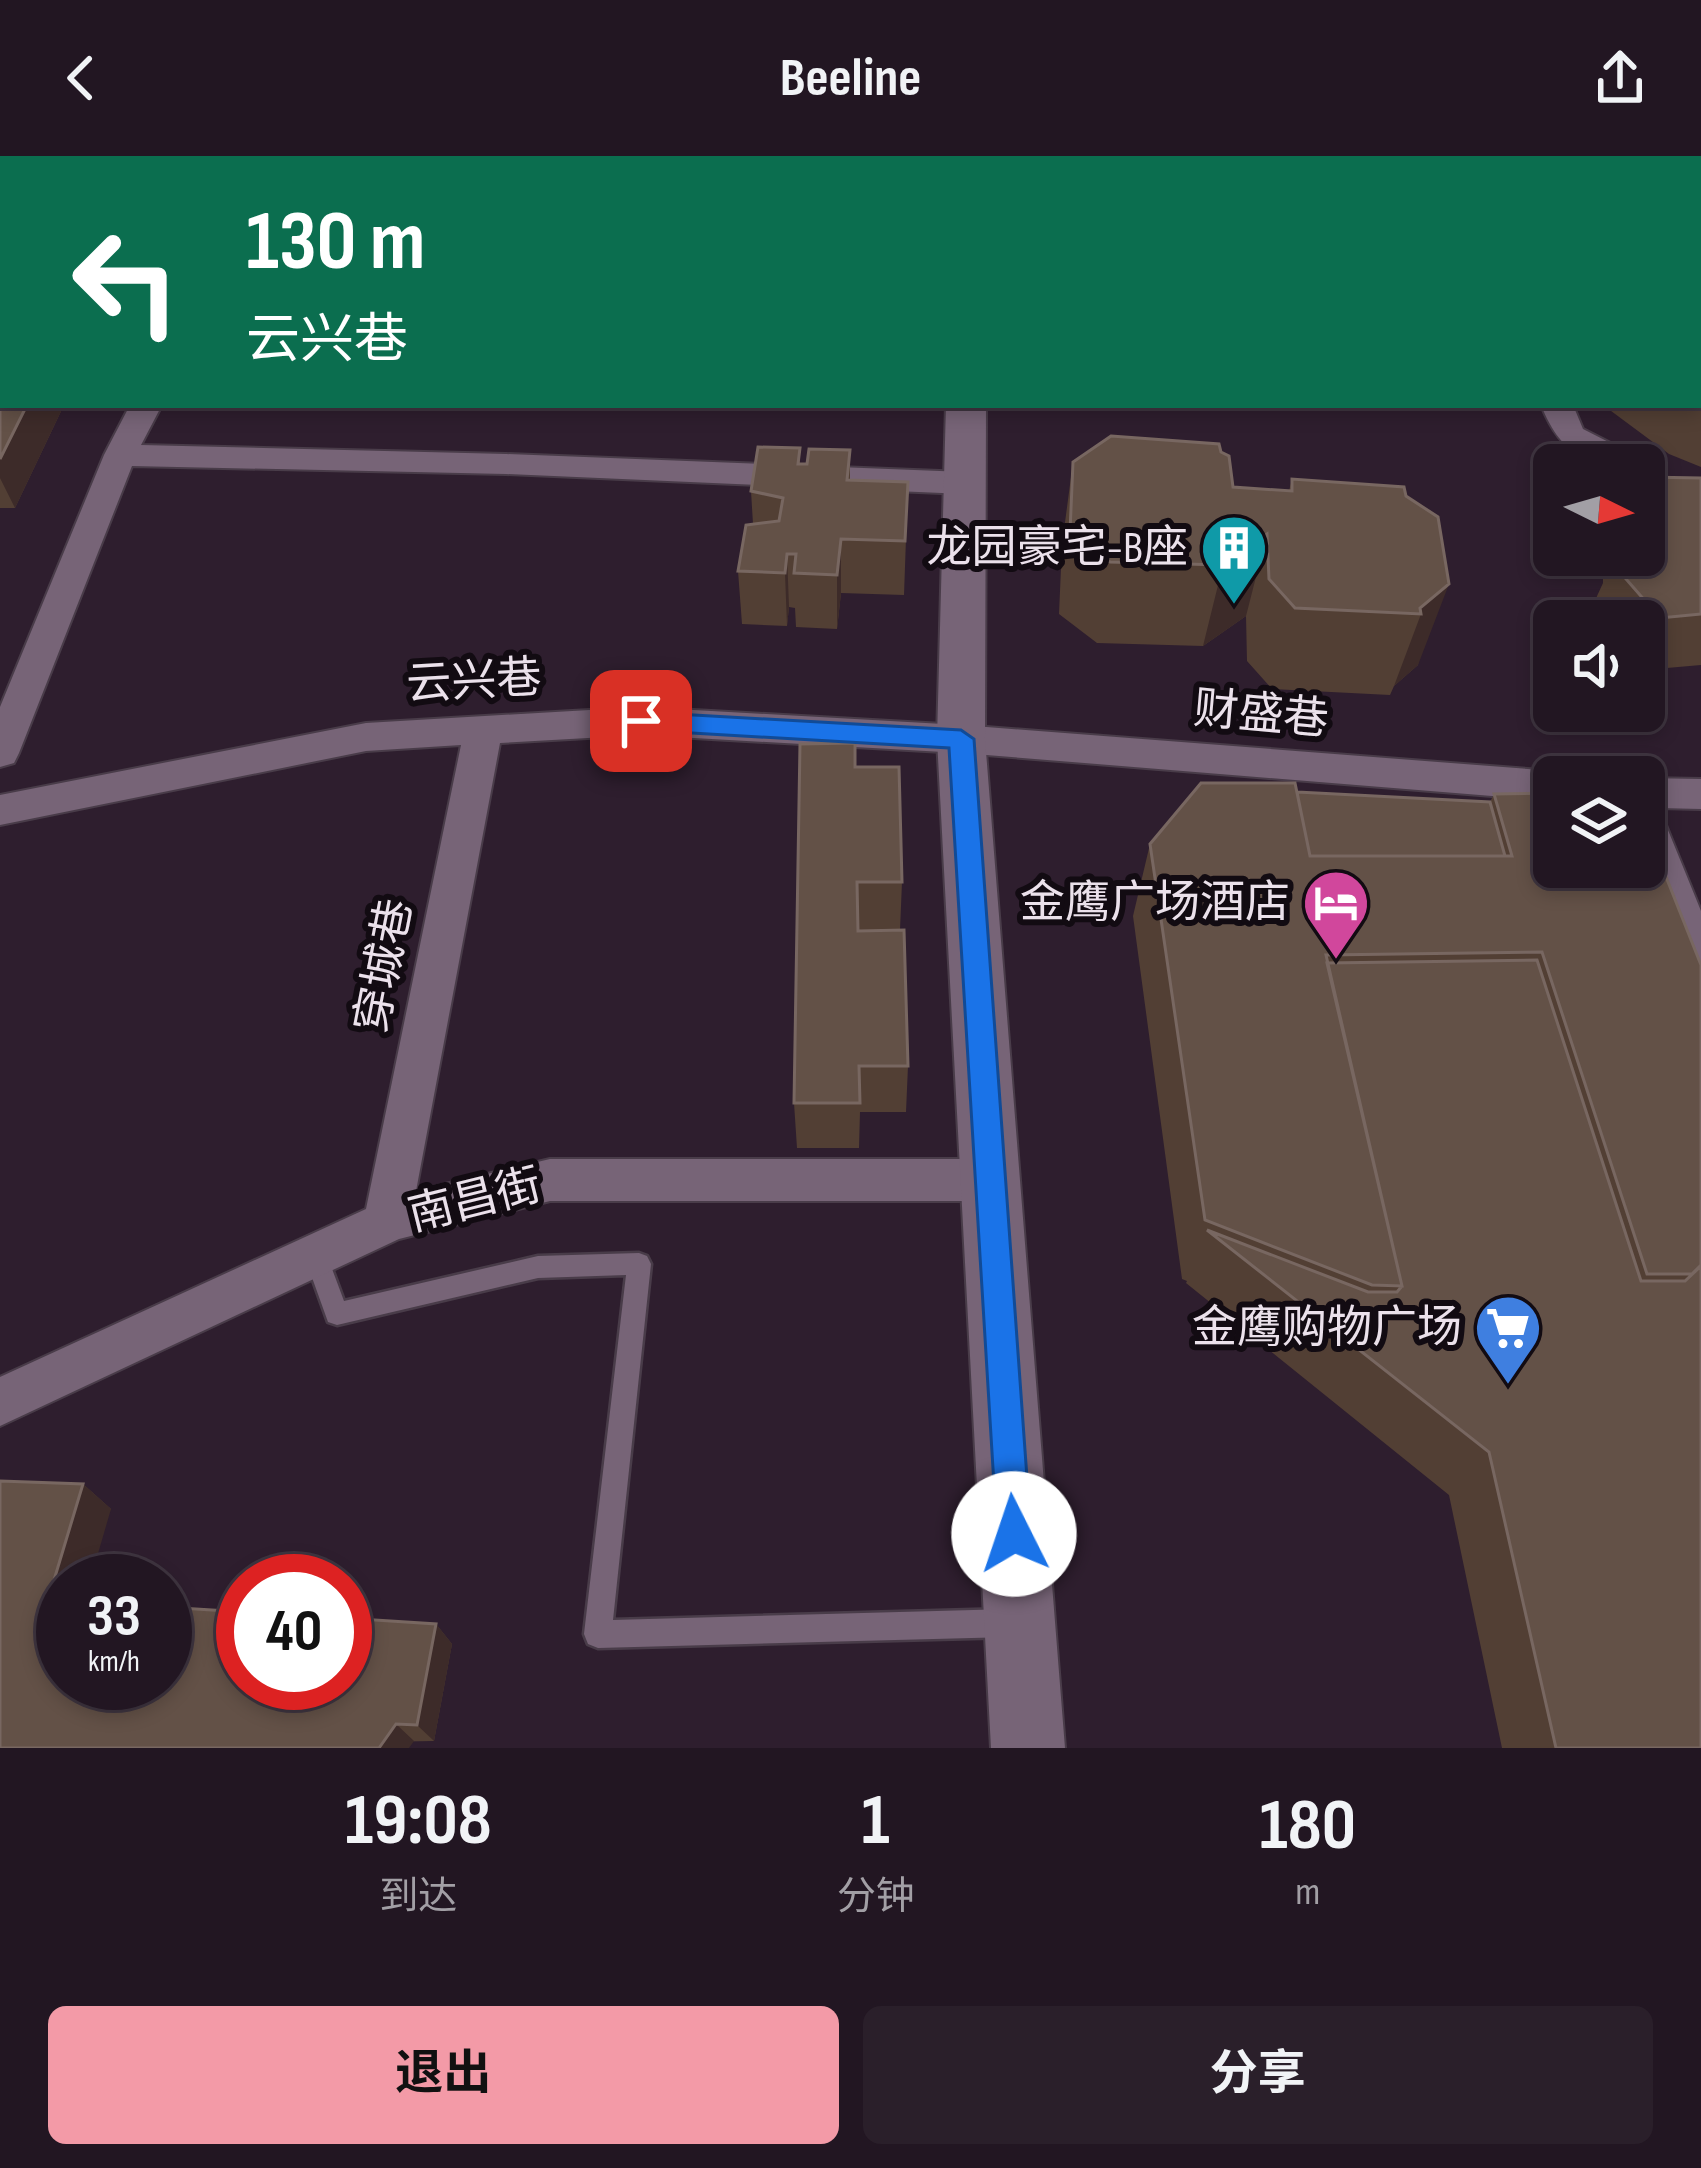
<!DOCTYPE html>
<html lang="zh">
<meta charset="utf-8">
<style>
body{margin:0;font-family:"Sofia Sans Condensed","Noto Sans SC",sans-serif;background:#2a1f2a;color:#f1f3f6;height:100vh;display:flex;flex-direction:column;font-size:45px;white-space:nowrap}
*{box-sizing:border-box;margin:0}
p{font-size:39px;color:#a29fa5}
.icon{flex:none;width:66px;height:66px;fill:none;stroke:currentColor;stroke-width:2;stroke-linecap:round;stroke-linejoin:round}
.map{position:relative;height:1592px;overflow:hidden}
.side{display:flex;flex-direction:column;background:#221622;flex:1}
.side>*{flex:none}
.top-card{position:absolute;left:0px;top:0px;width:1701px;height:252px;box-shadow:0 6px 18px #0003,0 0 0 3px #3f3540;background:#0b6e4f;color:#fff;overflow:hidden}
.needle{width:78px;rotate:95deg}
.buttons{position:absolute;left:1533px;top:288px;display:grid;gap:24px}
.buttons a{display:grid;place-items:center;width:132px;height:132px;border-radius:18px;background:#221622;box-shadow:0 6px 18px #0003,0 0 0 3px #3f3540;font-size:60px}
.speed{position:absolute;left:36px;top:1398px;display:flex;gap:24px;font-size:60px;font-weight:700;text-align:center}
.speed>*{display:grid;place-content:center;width:156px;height:156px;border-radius:50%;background:#221622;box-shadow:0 6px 18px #0003,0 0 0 3px #3f3540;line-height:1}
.speed small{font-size:30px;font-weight:400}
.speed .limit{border:18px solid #d22;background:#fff;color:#111}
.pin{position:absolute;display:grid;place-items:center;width:102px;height:102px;color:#fff;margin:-51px;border-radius:24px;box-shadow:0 6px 18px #0006}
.me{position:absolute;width:132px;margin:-66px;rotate:356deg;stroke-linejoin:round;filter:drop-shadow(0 0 9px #0008)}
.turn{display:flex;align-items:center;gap:42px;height:252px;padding:0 48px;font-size:54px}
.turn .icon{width:156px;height:156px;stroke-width:2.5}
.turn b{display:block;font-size:84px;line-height:102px}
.eta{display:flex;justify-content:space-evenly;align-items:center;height:204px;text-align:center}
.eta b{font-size:72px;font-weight:700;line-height:84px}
.button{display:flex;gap:24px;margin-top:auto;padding:24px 48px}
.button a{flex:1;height:138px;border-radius:18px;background:#f39aa7;color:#111;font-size:48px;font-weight:700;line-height:138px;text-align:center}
.button a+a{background:#2a1f2a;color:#f1f3f6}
header{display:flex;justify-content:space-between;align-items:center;height:156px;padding:0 48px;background:#221622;font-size:54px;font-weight:700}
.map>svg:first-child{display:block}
</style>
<header><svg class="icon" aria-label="back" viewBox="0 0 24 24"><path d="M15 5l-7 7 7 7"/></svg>Beeline<svg class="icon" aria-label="share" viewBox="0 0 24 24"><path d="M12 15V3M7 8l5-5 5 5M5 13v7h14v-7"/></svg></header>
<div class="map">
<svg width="1701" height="1592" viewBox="0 0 1701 1592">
<rect width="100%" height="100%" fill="#2e1e2e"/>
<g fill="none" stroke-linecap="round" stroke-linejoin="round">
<!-- service casing -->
<g stroke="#493c49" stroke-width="5">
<path id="service" d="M 317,1091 L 325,1094 L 344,1145 L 538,1100 L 639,1097 L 647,1100 L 651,1108 L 613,1464 L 1010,1453 L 1020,1457 L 1024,1467 L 1020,1477 L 1010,1481 L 598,1492 L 588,1488 L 584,1478 L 626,1119 L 538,1122 L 337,1169 L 328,1166 L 305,1102 L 309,1094 Z"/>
</g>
<!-- minor casing -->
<g stroke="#493c49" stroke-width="4">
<path id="minor" d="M 261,0 L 289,0 L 260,3 Z
M 0,15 L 3,15 L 3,31 L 0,31 Z
M 130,249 L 162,249 L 141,289 L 506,298 L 965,316 L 977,319 L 982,327 L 977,335 L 965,338 L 506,318 L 132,310 L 19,597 L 14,607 L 0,611 L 0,551 L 104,299 Z
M 1541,249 L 1573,249 L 1583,273 L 1640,302 L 1644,309 C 1590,309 1563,304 1541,249 Z
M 641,551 L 961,569 L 1554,615 L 1568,621 L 1554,621 L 1554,645 L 961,597 L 641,579 L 500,587 L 416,1035 L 550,1003 L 991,1003 L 1007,1009 L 1014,1024 L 1007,1039 L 991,1045 L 550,1045 L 399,1083 L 0,1270 L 0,1221 L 366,1053 L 461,589 L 366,595 L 0,669 L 0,639 L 366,567 Z
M 1644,622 L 1701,623 L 1701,653 L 1659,652 L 1701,755 L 1701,826 L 1686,821 L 1680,809 L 1643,711 Z"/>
</g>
<!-- tertiary casing -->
<g stroke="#493c49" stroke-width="4">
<path id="tertiary" d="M 951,0 L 985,0 L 985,3 L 951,3 Z
M 946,249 L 986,249 L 985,583 L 1065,1592 L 991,1592 L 937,583 Z"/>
</g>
<!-- service -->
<use href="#service" fill="#776477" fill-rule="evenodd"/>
<!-- minor -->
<use href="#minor" fill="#776477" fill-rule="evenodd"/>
<!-- tertiary -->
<use href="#tertiary" fill="#776477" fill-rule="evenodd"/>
</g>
<!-- wall -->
<path fill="#523f34" d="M 1022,0 L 1241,0 L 1242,3 L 1022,3 Z
M 1701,21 L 1701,311 L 1669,298 L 1603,249 L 1698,249 L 1698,22 Z
M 3,44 L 3,134 L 0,134 L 0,45 Z
M 0,149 L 3,249 L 64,249 L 15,352 L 0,352 Z
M 800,292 L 800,308 L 807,308 L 850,294 L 850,324 L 908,326 L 904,439 L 841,437 L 837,473 L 796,471 L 795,452 L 789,451 L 787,470 L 742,468 L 738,415 L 753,368 L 751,335 Z
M 1221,296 L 1233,331 L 1289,335 L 1292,323 L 1406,340 L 1438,361 L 1418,509 L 1394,530 L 1390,539 L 1272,533 L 1247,505 L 1246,460 L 1203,490 L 1097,487 L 1059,458 L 1062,389 L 1073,306 Z
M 1701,322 L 1701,509 L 1644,514 L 1644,465 L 1589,465 L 1587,462 L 1603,427 L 1603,399 L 1644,399 Z
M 855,611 L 902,726 L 900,774 L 908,910 L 906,956 L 860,956 L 859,992 L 797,992 L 794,947 Z
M 1297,636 L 1490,646 L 1494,638 L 1701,809 L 1701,1592 L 1502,1592 L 1449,1339 L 1186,1127 L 1187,1125 L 1182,1123 L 1133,760 L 1150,688 Z
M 83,1328 L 111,1353 L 63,1425 L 63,1527 L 436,1468 L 452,1488 L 434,1585 L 0,1592 Z"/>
<!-- shaded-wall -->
<path fill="#3d2b29" d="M 27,249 L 64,249 L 15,352 L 0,322 L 0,303 Z
M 1267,378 L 1246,460 L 1203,490 L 1223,409 Z
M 841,383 L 841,437 L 837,473 L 837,419 Z
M 787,398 L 789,451 L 787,470 L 785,417 Z
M 1449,428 L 1418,509 L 1394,530 L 1421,458 L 1420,452 Z
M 83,1328 L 111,1353 L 90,1425 L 63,1425 L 63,1454 L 48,1444 Z
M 436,1468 L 452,1488 L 434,1585 L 417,1569 Z
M 396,1568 L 414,1585 L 409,1592 L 379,1592 Z"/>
<!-- building -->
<path fill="#635147" stroke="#786761" stroke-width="3" d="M 1067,0 L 1129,0 L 1130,3 L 1071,2 Z
M 1129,0 L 1241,0 L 1242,3 L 1130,3 Z
M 1701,21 L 1701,211 L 1698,209 L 1698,22 Z
M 3,44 L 3,95 L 0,95 L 0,45 Z
M 3,144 L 3,249 L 27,249 L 0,303 L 0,149 Z
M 1111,280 L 1219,288 L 1221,296 L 1229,300 L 1233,331 L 1292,335 L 1292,323 L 1404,331 L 1406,340 L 1438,361 L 1449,428 L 1420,452 L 1421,458 L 1295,452 L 1269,423 L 1267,378 L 1223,409 L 1110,406 L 1070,376 L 1073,306 Z
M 758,291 L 800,292 L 798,308 L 807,308 L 809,293 L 850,294 L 847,324 L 908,326 L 905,385 L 841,383 L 837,419 L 794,417 L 796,398 L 787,398 L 785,417 L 738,415 L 746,369 L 779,365 L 783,342 L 751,335 Z
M 1644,321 L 1701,322 L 1701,458 L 1660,462 L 1613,408 L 1618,399 L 1644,399 Z
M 855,587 L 855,611 L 899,611 L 902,726 L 857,726 L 858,775 L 904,774 L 908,910 L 859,910 L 860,947 L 794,947 L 800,588 Z
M 1201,627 L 1295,627 L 1310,700 L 1512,700 L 1494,638 L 1554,637 L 1554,711 L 1644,711 L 1644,672 L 1647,673 L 1701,809 L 1701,1109 L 1692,1118 L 1647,1118 L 1542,796 L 1326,799 L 1402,1130 L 1372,1129 L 1205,1064 L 1150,688 Z
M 1297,636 L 1490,646 L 1505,700 L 1310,700 Z
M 1537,804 L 1641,1125 L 1685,1125 L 1701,1110 L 1701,1592 L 1556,1592 L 1489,1296 L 1207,1074 L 1368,1136 L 1397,1136 L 1402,1130 L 1327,807 Z
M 0,1325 L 83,1328 L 48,1444 L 63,1445 L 63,1527 L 165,1527 L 165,1451 L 243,1456 L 243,1527 L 345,1527 L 345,1462 L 436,1468 L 417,1569 L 396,1568 L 379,1592 L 0,1592 Z"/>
<!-- route -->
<path fill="#1a73e8" stroke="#114b97" stroke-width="3" d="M 641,556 L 961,574 L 974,583 L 1031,1378 L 1026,1390 L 1014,1395 L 1002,1390 L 997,1378 L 949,592 L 641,574 L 629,565 Z"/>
<!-- icons -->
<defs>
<g id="building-pin" transform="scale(3.45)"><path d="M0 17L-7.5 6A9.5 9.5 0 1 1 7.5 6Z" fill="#0f9aa8" stroke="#120b12"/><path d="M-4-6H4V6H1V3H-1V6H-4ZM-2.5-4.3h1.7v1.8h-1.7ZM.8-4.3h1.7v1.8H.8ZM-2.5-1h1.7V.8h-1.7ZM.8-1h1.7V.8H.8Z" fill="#fff"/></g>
<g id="hotel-pin" transform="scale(3.45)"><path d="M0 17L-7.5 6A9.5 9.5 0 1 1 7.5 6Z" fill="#d1479c" stroke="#120b12"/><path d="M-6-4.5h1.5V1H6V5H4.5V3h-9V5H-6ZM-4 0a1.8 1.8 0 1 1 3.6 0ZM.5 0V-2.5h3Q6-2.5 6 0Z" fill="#fff"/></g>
<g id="supermarket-pin" transform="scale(3.45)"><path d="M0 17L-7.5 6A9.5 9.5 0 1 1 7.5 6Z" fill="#3f7fe0" stroke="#120b12"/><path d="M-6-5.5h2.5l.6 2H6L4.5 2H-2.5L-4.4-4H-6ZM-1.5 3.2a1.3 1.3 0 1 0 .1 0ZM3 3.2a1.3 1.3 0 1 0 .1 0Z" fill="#fff"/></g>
</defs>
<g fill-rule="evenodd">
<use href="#building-pin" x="1234" y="392"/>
<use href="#hotel-pin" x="1336" y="747"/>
<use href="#supermarket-pin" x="1508" y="1172"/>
</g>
<g text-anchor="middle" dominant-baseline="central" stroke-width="12" stroke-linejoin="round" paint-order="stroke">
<!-- poi labels -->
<g font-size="45" fill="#ebe1eb" stroke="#120b12" text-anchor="end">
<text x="1188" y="392">龙园豪宅-B座</text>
<text x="1290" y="747">金鹰广场酒店</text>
<text x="1462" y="1172">金鹰购物广场</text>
</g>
<!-- street labels -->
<g font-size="45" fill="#ebe1eb" stroke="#120b12">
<text transform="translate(474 526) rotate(-3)">云兴巷</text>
<text transform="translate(1261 559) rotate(5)">财盛巷</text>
<text transform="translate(385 810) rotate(-79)">穿城巷</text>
<text transform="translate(475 1045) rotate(-14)">南昌街</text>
</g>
</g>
</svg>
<div class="buttons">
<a><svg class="needle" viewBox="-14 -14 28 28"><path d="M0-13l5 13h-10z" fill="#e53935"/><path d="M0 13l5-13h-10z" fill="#a29fa5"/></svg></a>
<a><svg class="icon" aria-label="sound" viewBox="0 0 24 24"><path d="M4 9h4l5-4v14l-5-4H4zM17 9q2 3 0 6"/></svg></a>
<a><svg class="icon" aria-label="layers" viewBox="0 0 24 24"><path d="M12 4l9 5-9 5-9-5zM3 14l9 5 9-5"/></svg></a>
</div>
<div class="speed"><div>33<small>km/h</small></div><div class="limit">40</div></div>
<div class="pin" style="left:641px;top:565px;background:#d93025"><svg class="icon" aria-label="arrive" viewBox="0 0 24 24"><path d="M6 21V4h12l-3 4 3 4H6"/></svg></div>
<svg class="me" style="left:1014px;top:1378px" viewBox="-20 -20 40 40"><circle r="19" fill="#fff"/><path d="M0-13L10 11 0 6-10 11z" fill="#1a73e8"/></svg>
<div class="top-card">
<div class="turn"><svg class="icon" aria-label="left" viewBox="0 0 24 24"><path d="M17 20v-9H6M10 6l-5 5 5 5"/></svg><div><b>130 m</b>云兴巷</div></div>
</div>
</div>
<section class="side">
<div class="eta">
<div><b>19:08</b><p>到达</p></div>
<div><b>1</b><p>分钟</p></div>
<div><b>180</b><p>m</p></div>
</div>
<div class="button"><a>退出</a><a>分享</a></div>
</section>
